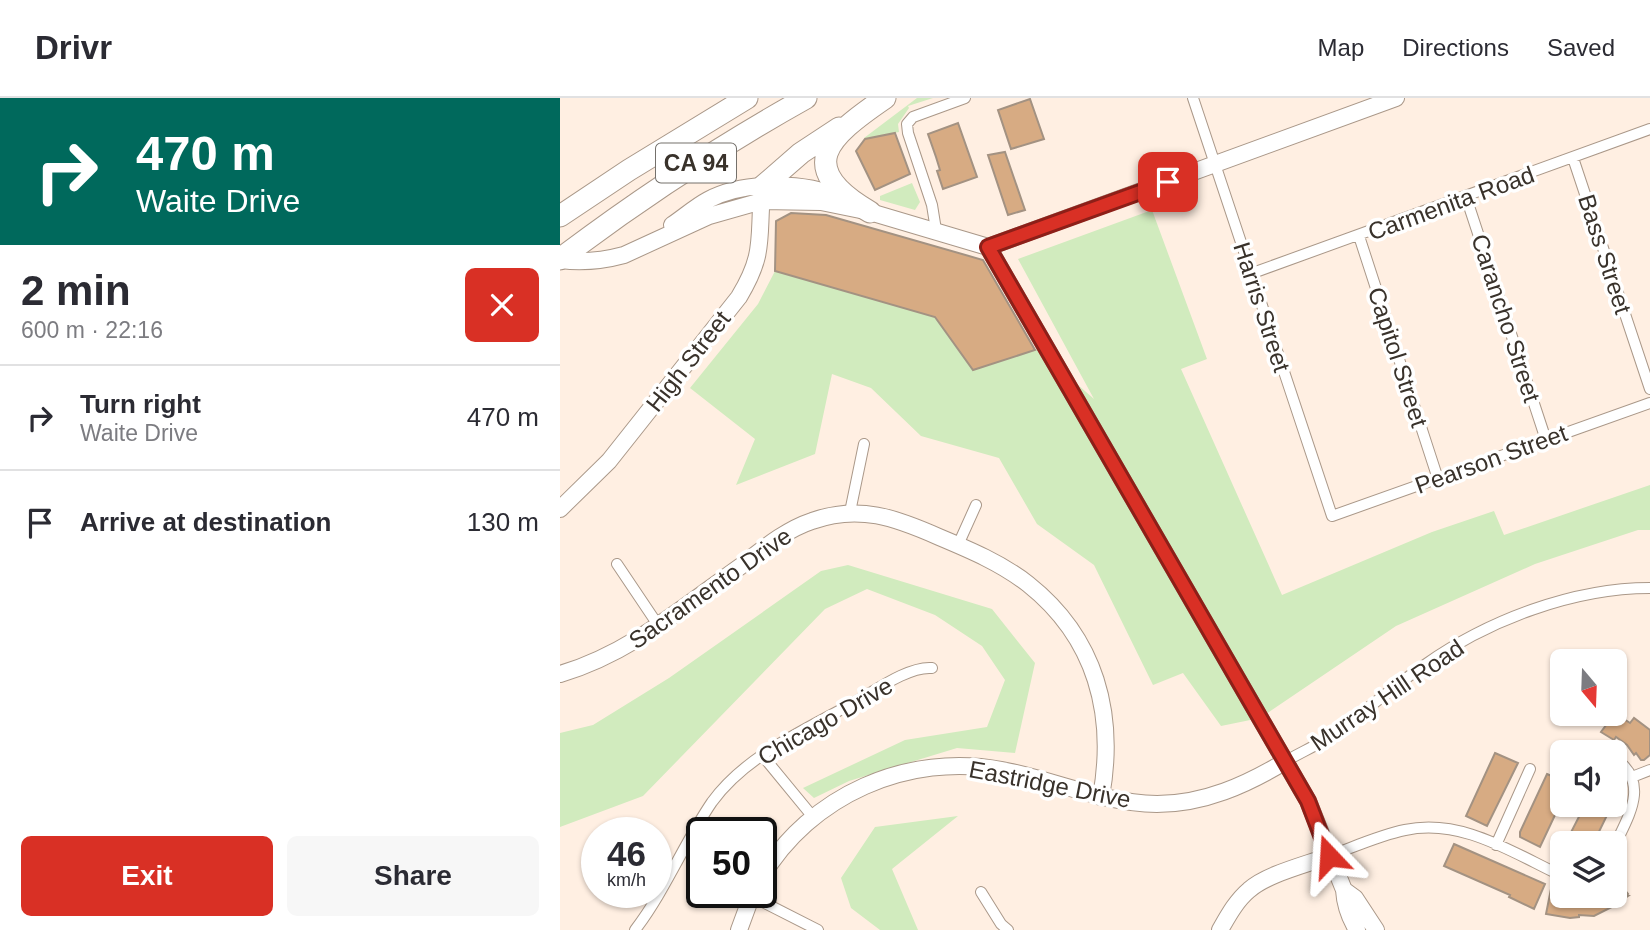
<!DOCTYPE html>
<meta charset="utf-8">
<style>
body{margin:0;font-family:Helvetica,sans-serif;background:#f7f7f7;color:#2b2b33;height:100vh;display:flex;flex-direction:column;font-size:26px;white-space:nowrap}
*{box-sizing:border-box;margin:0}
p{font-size:23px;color:#7c7c81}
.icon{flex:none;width:38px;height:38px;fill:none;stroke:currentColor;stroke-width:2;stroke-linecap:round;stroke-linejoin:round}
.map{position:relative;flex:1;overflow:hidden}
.drawer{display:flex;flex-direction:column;background:#fff;width:560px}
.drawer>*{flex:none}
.guide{background:#00695c;color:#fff;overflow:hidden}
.needle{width:46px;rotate:161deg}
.controls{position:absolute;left:990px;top:551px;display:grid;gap:14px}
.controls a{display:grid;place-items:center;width:77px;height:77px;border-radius:10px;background:#fff;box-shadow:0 2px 5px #0004;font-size:35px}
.speed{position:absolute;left:21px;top:719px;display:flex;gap:14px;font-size:35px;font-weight:700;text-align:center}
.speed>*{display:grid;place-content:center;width:91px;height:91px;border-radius:50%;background:#fff;box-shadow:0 2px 5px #0004;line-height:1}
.speed small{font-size:18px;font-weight:400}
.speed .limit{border:4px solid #111;border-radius:10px;background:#fff;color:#111}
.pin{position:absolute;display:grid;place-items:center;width:60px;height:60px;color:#fff;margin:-30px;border-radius:14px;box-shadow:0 4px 10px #0006}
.me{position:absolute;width:77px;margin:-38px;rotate:340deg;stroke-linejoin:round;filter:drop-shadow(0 0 5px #0008)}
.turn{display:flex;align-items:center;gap:24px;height:147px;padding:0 21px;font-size:32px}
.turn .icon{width:91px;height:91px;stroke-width:2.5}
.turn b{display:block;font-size:49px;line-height:60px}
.round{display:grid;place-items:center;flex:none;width:74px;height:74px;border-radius:10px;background:#f7f7f7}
.head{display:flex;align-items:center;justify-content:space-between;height:119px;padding:0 21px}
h1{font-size:42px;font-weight:600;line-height:52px}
.cta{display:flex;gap:14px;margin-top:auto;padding:14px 21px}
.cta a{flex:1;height:80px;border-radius:10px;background:#d93025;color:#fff;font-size:28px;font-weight:600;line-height:80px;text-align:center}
.cta a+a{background:#f7f7f7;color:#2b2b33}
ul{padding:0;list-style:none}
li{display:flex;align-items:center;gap:21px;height:105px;padding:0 21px;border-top:2px solid #e1e1e2}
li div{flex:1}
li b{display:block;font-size:26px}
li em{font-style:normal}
header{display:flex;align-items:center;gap:42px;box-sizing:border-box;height:98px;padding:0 35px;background:#fff;border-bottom:2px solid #e1e1e2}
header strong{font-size:33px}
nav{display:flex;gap:38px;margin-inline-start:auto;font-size:24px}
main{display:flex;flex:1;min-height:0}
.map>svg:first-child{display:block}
</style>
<header>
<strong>Drivr</strong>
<nav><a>Map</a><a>Directions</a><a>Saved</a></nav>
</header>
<main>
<section class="drawer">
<div class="guide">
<div class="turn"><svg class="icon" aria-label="right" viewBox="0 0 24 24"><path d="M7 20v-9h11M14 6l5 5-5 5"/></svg><div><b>470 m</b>Waite Drive</div></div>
</div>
<div class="head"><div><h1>2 min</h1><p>600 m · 22:16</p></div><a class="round" style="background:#d93025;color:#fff"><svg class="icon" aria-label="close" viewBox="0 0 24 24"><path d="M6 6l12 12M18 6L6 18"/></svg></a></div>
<ul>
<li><svg class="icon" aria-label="right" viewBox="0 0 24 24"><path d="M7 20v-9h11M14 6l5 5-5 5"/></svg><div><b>Turn right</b><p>Waite Drive</p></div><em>470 m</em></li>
<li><svg class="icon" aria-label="arrive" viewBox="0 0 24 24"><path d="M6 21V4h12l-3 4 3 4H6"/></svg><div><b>Arrive at destination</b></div><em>130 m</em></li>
</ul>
<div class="cta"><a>Exit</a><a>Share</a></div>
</section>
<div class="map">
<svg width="1090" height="832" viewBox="0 0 1090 832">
<rect width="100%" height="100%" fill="#ffefe2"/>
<!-- green -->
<path fill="#d1ebbe" d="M 357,0 L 373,0 L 348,8 L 349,10 L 338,26 L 339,34 L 307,41 L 304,40 Z
M 352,85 L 360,104 L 355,112 L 320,102 L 320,98 Z
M 592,112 L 647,261 L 621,271 L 722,497 L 872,434 L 934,413 L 944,437 L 1090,387 L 1090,432 L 1078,432 L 975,466 L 836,528 L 700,620 L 661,628 L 623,575 L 593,587 L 534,467 L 477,426 L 439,360 L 361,338 L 311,290 L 272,276 L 255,356 L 176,387 L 195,341 L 130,290 L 198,206 L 215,173 L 375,219 L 413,272 L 477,251 L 534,301 L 458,161 Z
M 288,467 L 432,511 L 475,565 L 455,655 L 397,650 L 289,683 L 254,700 L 243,690 L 345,642 L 427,629 L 445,582 L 422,548 L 375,517 L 307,491 L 265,511 L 83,698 L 0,729 L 0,635 L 33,627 L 109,580 L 261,473 Z
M 398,718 L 332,771 L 358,832 L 320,832 L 291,810 L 281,780 L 315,729 Z"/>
<!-- building -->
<path fill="#d7ab83" stroke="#a39282" stroke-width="2" d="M 470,1 L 484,41 L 451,51 L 438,12 Z
M 398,25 L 417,79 L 383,91 L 377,73 L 380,72 L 376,59 L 368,36 Z
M 335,35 L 350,76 L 315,92 L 296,53 L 305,41 Z
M 445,54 L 465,112 L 448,117 L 428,57 Z
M 231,115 L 266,117 L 423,162 L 475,252 L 413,272 L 375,219 L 215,173 L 216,123 Z
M 1055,615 L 1070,625 L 1074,620 L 1090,632 L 1090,657 L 1084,662 L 1081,662 L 1076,655 L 1074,657 L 1067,647 L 1056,639 L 1054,642 L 1041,634 Z
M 935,655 L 958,665 L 927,728 L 906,718 Z
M 987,676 L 1003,683 L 1003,700 L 980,749 L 960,739 L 960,734 Z
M 1025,707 L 1052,707 L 1033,746 L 1005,746 Z
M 894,746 L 985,786 L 974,811 L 949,799 L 950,797 L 884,768 Z
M 1055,780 L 1068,796 L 1066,798 L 1068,798 L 1054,808 L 1034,818 L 1019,817 L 1019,819 L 1010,820 L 986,816 L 991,791 L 1003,794 L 1003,798 L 1055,798 Z"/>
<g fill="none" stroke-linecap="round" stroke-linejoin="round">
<!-- street casing -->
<g stroke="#aa9889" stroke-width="12">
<path id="street" d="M 633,0 L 772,418 L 1090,305
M 1013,60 L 1090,291
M 906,99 L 986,342
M 376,132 L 372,107 L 348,35 L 347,26 L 353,19 L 405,0
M 799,138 L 878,381
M 690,176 L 1090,31
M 290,414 L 304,346
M 398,447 L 416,407
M 57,466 L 98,527
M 1037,648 L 1046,654
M 202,657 L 253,719
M 1055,660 C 1090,685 1069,717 1055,747
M 726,663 C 738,656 751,650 763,643 C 799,619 831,590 866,566 C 929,522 1013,490 1090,490
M 1072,679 L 1090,672
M 936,747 L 970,671
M 769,758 C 794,749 820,737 845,732 C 900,720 950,753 998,776 L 1003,776
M 421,794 L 441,826 L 448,832
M 191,798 L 258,832
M 75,832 C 105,793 124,745 152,704 C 186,657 247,631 295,604 C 316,592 349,568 372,570"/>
</g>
<!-- secondary casing -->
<g stroke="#aa9889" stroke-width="18">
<path id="secondary" d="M 112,127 C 124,119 135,109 148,102 C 184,83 245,83 281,100
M 428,149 L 748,703 L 784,792 C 785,808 789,819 797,832
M 0,162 C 23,165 42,163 64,157 L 149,118 L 202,103 L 261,104 L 310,114 L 428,149 L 836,0
M 0,411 L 49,363 L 179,199 C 205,156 198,142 202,95
M 0,576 C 69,556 123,509 181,468 C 203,451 225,432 252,423 C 299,406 336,420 379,439 C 410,452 441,465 468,486 C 536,540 556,616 541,699
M 201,780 C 250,697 348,654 442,672 C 494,682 542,705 597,706 C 644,706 686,687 726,663
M 784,792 L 795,800 L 816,832
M 179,832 L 193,794
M 660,832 C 668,818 676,803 689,792 C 707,776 745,767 769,758"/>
</g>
<!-- highway casing -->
<g stroke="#aa9889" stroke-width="23">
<path id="highway" d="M 203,88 L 241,55 L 279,30
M 310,114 C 233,69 268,39 325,0
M 0,118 L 69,72 L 187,0
M 0,161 C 79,101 160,48 246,0"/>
</g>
<!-- street -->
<use href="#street" stroke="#fff" stroke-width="10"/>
<!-- secondary -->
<use href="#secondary" stroke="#fff" stroke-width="16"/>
<!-- highway -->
<use href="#highway" stroke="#fff" stroke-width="21"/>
</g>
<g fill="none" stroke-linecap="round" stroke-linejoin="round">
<!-- route casing -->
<g stroke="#8d1f18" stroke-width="18">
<path id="route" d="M 608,84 L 428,149 L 748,703 L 769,758"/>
</g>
<!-- route -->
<use href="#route" stroke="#d93025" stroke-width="12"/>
</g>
<g text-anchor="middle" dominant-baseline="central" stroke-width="7" stroke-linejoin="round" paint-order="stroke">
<!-- shield labels -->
<rect fill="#fff" stroke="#74706b" stroke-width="2" x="96" y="45.5" width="80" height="39" rx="5"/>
<g font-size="23" font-weight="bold" fill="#39322b">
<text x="136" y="65">CA 94</text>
</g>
<!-- street labels -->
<g font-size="24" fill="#39322b" stroke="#fff">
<text transform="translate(891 105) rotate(-20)">Carmenita Road</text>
<text transform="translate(1045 156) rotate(72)">Bass Street</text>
<text transform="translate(702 209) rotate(72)">Harris Street</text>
<text transform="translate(946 220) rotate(72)">Carancho Street</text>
<text transform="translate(838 259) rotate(72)">Capitol Street</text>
<text transform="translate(128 263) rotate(-52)">High Street</text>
<text transform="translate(931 361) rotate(-20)">Pearson Street</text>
<text transform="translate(150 490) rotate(-35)">Sacramento Drive</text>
<text transform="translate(827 597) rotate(-34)">Murray Hill Road</text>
<text transform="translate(265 623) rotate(-30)">Chicago Drive</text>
<text transform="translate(490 686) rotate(11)">Eastridge Drive</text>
</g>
</g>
</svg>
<div class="controls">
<a><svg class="needle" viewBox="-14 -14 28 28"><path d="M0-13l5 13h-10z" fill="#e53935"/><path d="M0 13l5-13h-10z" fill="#7c7c81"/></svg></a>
<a><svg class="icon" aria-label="sound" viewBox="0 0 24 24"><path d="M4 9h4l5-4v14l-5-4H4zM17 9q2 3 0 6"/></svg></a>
<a><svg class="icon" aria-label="layers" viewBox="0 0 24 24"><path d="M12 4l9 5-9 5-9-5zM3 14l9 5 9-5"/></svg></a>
</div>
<div class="speed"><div>46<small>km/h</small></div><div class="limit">50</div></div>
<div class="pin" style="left:608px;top:84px;background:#d93025"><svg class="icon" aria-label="arrive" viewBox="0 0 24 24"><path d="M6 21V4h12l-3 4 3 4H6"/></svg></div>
<svg class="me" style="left:769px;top:758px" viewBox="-20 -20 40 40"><path d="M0-17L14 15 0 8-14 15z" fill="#d93025" stroke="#fff" stroke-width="4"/></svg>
</div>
</main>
